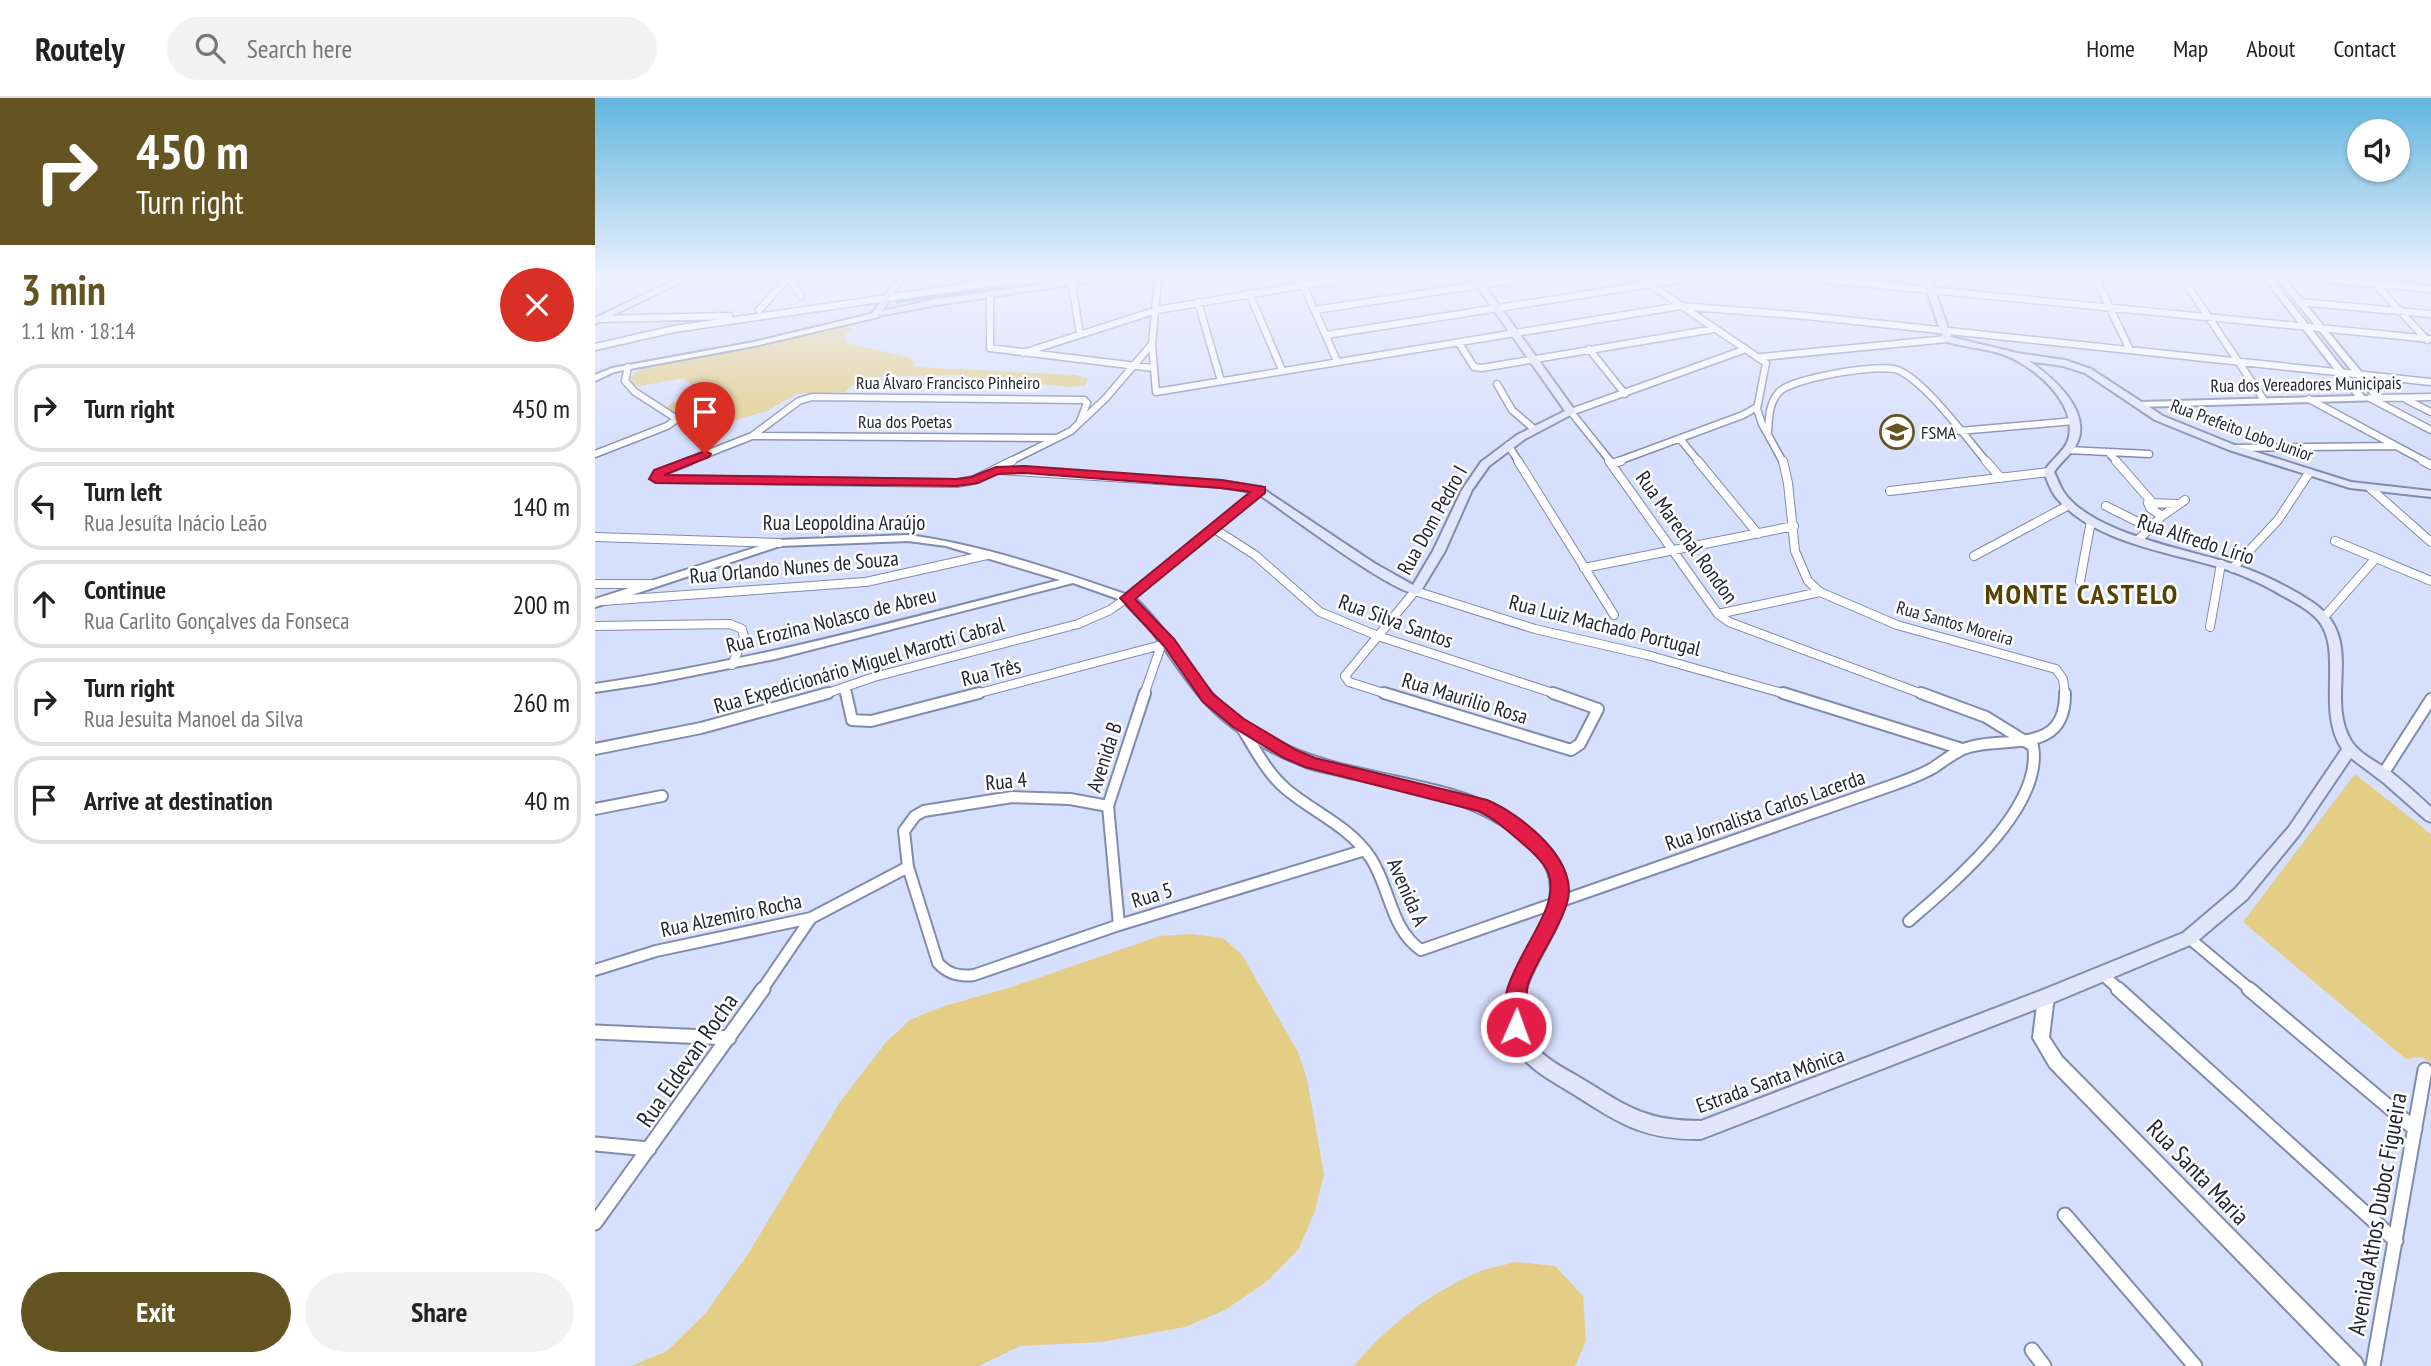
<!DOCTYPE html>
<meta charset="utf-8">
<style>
body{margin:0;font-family:"PT Sans Narrow",sans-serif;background:#f2f2f2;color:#222;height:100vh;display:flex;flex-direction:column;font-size:26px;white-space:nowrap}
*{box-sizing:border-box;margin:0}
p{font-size:23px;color:#767676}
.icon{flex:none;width:38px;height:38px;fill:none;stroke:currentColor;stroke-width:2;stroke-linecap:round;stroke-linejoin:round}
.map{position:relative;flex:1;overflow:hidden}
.drawer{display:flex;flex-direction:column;background:#fff;width:595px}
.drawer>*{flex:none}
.banner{background:#645421;color:#fff;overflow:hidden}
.fabs{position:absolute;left:1752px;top:21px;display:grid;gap:14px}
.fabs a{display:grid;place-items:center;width:63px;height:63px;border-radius:50%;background:#fff;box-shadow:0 2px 5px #0004;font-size:35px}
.pin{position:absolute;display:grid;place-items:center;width:60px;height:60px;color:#fff;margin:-72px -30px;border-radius:50% 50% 50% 0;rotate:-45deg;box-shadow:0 0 7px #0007}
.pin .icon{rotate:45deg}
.me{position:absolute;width:77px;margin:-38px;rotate:2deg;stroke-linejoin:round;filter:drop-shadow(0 0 5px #0008)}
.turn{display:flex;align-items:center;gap:24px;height:147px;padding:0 21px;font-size:32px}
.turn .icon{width:91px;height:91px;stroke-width:2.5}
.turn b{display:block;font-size:49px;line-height:60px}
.round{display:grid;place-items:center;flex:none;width:74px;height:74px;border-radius:37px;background:#f2f2f2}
.head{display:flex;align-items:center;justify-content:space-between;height:119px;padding:0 21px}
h1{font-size:42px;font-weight:700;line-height:52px;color:#645421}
.button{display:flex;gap:14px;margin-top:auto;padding:14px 21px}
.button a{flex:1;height:80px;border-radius:42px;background:#645421;color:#fff;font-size:28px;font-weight:700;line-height:80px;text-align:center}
.button a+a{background:#f2f2f2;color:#222}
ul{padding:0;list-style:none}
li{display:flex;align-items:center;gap:21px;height:88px;margin:0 14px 10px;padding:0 7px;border:4px solid #e0e0e0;border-radius:28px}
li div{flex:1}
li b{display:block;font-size:26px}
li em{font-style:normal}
header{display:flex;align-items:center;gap:42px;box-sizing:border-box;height:98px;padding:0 35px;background:#fff;border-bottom:2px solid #e0e0e0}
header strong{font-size:33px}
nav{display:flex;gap:38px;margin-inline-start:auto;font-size:24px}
.search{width:490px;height:63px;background:#f2f2f2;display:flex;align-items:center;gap:18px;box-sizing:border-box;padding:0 24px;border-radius:38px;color:#767676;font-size:26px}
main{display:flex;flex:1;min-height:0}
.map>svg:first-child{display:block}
</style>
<header>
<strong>Routely</strong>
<div class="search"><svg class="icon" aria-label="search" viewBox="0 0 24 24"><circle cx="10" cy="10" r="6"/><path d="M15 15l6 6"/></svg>Search here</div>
<nav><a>Home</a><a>Map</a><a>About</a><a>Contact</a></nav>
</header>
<main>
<section class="drawer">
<div class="banner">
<div class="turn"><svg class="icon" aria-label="right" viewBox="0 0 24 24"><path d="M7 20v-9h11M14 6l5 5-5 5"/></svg><div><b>450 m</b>Turn right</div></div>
</div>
<div class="head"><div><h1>3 min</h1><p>1.1 km · 18:14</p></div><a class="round" style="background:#d93025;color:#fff"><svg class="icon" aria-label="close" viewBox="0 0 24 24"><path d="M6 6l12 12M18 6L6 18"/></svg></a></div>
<ul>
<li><svg class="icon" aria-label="right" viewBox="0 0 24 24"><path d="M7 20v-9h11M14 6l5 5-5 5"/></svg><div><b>Turn right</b></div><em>450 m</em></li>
<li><svg class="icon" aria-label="left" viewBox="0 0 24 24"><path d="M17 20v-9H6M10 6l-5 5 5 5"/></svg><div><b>Turn left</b><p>Rua Jesuíta Inácio Leão</p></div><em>140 m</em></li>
<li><svg class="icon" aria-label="ahead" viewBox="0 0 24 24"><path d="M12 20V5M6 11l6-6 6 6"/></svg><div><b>Continue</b><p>Rua Carlito Gonçalves da Fonseca</p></div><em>200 m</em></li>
<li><svg class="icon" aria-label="right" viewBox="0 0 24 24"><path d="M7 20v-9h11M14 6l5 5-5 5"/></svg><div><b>Turn right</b><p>Rua Jesuita Manoel da Silva</p></div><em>260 m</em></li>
<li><svg class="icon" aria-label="arrive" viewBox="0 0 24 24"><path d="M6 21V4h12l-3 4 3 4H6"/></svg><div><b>Arrive at destination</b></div><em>40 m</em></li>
</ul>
<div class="button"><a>Exit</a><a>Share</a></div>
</section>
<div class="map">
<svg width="1836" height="1268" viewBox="0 0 1836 1268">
<rect width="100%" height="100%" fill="#d6dffc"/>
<!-- green -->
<path fill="#e4cd84" d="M 251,228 L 258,230 L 249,238 L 251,245 L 308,258 L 317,261 L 320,269 L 481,277 L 493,281 L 490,288 L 472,289 L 361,277 L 266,279 L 250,294 L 201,296 L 172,313 L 111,330 L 72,309 C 81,299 95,303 105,293 L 88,280 L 45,288 L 39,288 L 34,280 L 47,271 Z
M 1760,676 L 1836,736 L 1836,965 L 1826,959 L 1811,961 L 1648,824 Z
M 596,836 L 628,840 L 647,857 L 703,954 L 712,981 L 729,1076 L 720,1113 L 703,1152 L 671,1184 L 630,1212 L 590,1229 L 506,1244 L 425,1248 L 384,1268 L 36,1268 L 72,1253 L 110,1216 L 153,1156 L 245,1004 L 292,943 L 315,922 L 349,908 L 417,889 L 565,838 Z
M 921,1164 L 960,1168 L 988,1198 L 991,1243 L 980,1268 L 759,1268 C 791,1229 837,1193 884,1174 C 896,1169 909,1167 921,1164 Z"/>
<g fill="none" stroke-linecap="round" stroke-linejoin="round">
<!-- stream -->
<path stroke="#328da0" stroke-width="2.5" d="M 302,204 L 471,181"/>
<!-- minor-far3 casing -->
<g stroke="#818bac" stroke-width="9">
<path id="minor-far3" d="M 196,181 L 206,198
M 233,181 L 241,181
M 563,181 L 557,246 L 561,294 L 1085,208 L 1212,218 L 1836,284
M 1047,181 L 1171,265 L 1162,311 L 1167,326 L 1188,364
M 1223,181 L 1836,241
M 1501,181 L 1535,252
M 1588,181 L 1669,302
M 1728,181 L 1836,191
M 706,182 L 742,263
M 1778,184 L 1832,242
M 477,186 L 485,236
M 654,195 L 687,272
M 395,196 L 395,250 L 558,270
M 603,204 L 626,283
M 1704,204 L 1836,216
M 164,212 L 192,181
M 720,212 L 923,181
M 5,221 L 134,218
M 731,237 L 1088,181
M 864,245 L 879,269 L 887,270 L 1119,231
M 0,249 L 79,231 L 424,181
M 994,251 L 1030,296
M 428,255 L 562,212 L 746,181
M 1166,259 L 1352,241
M 902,286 L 917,312 L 939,331
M 1775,300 L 1836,332
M 1783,300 L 1836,299
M 1714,301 L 1831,364
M 1812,302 L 1836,314
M 1364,333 L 1479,323
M 1173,334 C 1174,319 1174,305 1184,294 C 1197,280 1286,265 1303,272 C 1331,284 1372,341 1392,364
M 157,338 L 461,340
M 1085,341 L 1104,364
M 913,347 L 924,364
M 1638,350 L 1801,348
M 1473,352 L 1554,356
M 1513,354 L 1522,364
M 0,356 L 72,328 L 82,321 L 40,294 L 30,283 L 33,269
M 91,364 L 157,338 L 204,303 L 217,299 L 489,302 L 492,305 L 485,323
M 414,364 L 476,333 L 510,301 L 557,246
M 1016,364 L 976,314 L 1151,251
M 1021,364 L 1148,317 L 1162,309"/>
</g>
<!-- minor-far2 casing -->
<g stroke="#818bac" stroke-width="10">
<path id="minor-far2" d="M 923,363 L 1019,517
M 1014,363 L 1123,516 L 1134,524 L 1330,597
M 1103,363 L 1163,436
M 1188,363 L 1193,385 L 1200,453 L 1213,483 L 1225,494 L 1302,527 L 1461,571 L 1468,581 L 1470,597
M 1391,363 L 1406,380
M 1521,363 L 1556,403
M 1828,363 L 1836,367
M 1017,366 L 1026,363
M 405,372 L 626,386 L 665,392
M 61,381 L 362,385 L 379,382 L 417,363
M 61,381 L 64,375 L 95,363
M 1776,391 L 1836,444
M 1295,393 L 1454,374
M 1511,408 L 1555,430
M 1567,418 L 1555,410 L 1553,405 L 1583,406
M 618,430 L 660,457 L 725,514 L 783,538
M 0,439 L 184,445
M 1543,442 L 1567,418 L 1590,402
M 1740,443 L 1836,483
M 1379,458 L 1474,407
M 989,470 L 1199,428
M 1638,470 L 1683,422 L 1714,375
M 1485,483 L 1496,423
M 0,486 L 57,486
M 8,503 L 271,484 L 392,457
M 1123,516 L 1225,494
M 1730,518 L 1781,460
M 0,528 L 135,526 L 147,531 L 149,539 L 137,567
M 1615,529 L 1626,466
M 783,538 L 964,597
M 783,538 L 750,578 L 754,584 L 795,597
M 783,538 L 820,493 L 940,531 L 1052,557 L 1194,597
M 250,590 L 251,597
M 227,597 L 279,579 L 483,526 L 515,512 L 532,500
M 377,597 L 574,545
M 549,597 L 566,548"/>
</g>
<!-- minor-far1 casing -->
<g stroke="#818bac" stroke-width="14">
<path id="minor-far1" d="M 251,595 L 257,622 L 276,623 L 384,595
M 789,595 L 976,652 L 985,646 L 1003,611 L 958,595
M 1188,595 L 1367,651
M 647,630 C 660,651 672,675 691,691 C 718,714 754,728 775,759 C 795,788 795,831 826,852 L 1298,687 C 1312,682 1326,677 1338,670 C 1347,664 1356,657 1366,652 C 1405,635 1471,661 1470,595
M 0,651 L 106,630 L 233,595
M 1788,676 L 1836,601
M 513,708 L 475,701 L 417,699 L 329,713 L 320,718 L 309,733 L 313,769 L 343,865 C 353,876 364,879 379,877 L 524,827 L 770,752
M 0,711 L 67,698
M 1314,823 C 1356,786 1449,711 1438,648 L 1391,619 L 1326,595
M 524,827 L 513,708 L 550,595
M 1594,840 L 1656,892
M 0,872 L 61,853 L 216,820 L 313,769
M 1508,877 L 1525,892
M 167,892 L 216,820"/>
</g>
<!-- minor casing -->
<g stroke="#818bac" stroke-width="17">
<path id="minor" d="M 1523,891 L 1801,1143
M 1654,891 L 1820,1031
M 0,934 L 134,940
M 0,1046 L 54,1051
M 1470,1117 L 1600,1268
M 0,1125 L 168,891
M 1437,1252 L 1449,1268
M 1778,1268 L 1830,972"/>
</g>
<!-- tertiary casing -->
<g stroke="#818bac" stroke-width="4">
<path id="tertiary" d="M 1670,181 L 1677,181 L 1769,298 L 1777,298 L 1683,181 L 1690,181 L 1786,298 L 1786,302 L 1542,309 L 1541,307 L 1545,304 L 1760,298 Z
M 280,215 L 284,217 L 283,219 L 159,248 L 19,274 L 0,283 L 0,277 L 17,270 L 159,244 Z
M 313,437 C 389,447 463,473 536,498 L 537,500 L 532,504 L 478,485 L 180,561 L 60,585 L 0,594 L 0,586 C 158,563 311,521 465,482 L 351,448 L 313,443 L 185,448 L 0,509 L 0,501 L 184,442 Z
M 1451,892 L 1456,894 L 1459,899 L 1454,939 L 1467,959 L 1766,1261 L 1769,1268 L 1746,1268 L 1455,969 L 1438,940 L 1443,899 L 1446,894 Z"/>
</g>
<!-- secondary casing -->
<g stroke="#818bac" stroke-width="4">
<path id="secondary" d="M 81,181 L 92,181 L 0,226 L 0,220 Z
M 301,181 L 309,181 L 287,213 L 342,201 L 489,181 L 514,181 L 342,207 L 277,219 L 276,217 Z
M 877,181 L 885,181 L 981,314 L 930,341 L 894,368 L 877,392 L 850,453 L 824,496 C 802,499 690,414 665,397 L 540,500 C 570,528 589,564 616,594 C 634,614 656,629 679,641 C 767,689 892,670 958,754 C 1009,818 898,877 935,941 C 946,960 971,971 989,982 C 1034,1010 1052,1023 1106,1023 L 1445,893 L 1588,835 L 1640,791 L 1694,729 L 1747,651 C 1721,612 1749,552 1723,522 C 1714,512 1701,505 1688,498 C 1670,487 1650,478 1630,471 C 1576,454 1497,445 1460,398 C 1455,391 1452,382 1449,374 C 1455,362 1471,353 1474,339 C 1481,303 1438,267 1407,256 C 1388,250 1368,249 1349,243 L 1328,181 L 1336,181 L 1356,239 L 1422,255 L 1470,262 L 1496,271 L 1568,318 L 1642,348 L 1756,384 L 1836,393 L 1836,399 L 1755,390 L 1634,352 L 1560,322 L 1490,275 L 1468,268 L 1434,263 C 1457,279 1495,311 1483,343 C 1478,356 1466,363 1459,374 C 1462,380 1465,388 1468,393 C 1497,437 1594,451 1641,467 C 1668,476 1694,489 1717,504 C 1771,540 1730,596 1755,641 C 1763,656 1783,664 1796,674 C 1810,685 1823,697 1836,709 L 1836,724 L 1831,722 L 1789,685 L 1756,660 L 1704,737 L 1652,801 L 1600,845 L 1457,905 L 1106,1041 C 1052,1042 1028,1028 983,999 C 963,986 938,975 924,955 C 872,885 993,817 944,759 C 894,701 817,695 747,678 C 735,675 722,673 711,669 C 672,654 632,631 605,599 C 588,579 574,556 558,535 C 548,523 535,512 526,500 L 665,389 L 779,465 L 818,487 L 838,453 L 867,392 L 886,364 L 922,337 L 970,313 Z"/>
</g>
<!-- minor-far3 -->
<use href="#minor-far3" stroke="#fff" stroke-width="6"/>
<!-- minor-far2 -->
<use href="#minor-far2" stroke="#fff" stroke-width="8"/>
<!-- minor-far1 -->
<use href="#minor-far1" stroke="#fff" stroke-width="10"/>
<!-- minor -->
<use href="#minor" stroke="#fff" stroke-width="13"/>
<!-- tertiary -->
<use href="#tertiary" fill="#fff" fill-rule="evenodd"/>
<!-- secondary -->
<use href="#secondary" fill="#e1e6fa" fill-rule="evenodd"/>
</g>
<!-- sky -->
<linearGradient id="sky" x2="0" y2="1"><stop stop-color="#62b6de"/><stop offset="0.5" stop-color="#edf1fe"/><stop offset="1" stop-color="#edf1fe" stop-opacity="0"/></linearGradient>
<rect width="1836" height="359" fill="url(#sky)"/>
<!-- route -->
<path fill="#e11d48" stroke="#92132f" stroke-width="2" d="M 110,353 L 116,356 L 114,359 L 69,377 L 362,381 L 376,379 L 401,369 L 430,368 L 626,382 L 670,389 L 670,395 L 540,501 L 579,541 L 618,596 L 649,621 L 701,652 L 720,660 L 892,702 C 926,716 985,763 972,805 C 964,832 945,856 934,883 C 928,900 935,919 928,935 L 921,938 L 914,935 C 888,878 974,818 952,772 C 946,761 936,753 927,745 C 913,733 899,720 883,713 L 710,669 L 689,660 L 638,629 L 608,604 L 569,548 L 525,500 L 655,394 L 626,390 L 430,375 L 403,376 L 383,385 L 362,388 L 61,385 L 54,381 L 59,372 Z"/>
<!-- icons -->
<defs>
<g id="university-ring" transform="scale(1.75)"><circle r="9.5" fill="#fff" stroke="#645421" stroke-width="1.5"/><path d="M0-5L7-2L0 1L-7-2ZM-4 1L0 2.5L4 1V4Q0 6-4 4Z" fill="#645421"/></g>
</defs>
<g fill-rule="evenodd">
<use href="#university-ring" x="1302" y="334"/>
</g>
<g text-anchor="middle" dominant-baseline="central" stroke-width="5" stroke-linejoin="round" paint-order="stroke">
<!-- far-street labels -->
<g font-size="18" fill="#222633" stroke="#fff">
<text x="353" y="284">Rua Álvaro Francisco Pinheiro</text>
<text transform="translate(1711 286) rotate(-1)">Rua dos Vereadores Municipais</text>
<text x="310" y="323">Rua dos Poetas</text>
<text transform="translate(1647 332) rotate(20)">Rua Prefeito Lobo Junior</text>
<text transform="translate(1360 525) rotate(16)">Rua Santos Moreira</text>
</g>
<!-- far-poi labels -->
<g font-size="18" fill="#222633" stroke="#fff" text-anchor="start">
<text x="1326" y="334">FSMA</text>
</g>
<!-- street labels -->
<g font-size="21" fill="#222633" stroke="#fff">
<text transform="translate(837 422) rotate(-61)">Rua Dom Pedro I</text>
<text x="249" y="424">Rua Leopoldina Araújo</text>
<text transform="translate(1092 439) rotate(54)">Rua Marechal Rondon</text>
<text transform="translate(1601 441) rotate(18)">Rua Alfredo Lírio</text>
<text transform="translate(199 469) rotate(-5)">Rua Orlando Nunes de Souza</text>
<text transform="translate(236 522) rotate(-14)">Rua Erozina Nolasco de Abreu</text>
<text transform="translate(801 523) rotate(20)">Rua Silva Santos</text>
<text transform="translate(1010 527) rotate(14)">Rua Luiz Machado Portugal</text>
<text transform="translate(264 567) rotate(-16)">Rua Expedicionário Miguel Marotti Cabral</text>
<text transform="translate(396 574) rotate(-14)">Rua Três</text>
<text transform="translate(870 600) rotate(17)">Rua Maurilio Rosa</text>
<text transform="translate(509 659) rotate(-72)">Avenida B</text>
<text transform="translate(411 683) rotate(-5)">Rua 4</text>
<text transform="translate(1170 712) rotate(-19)">Rua Jornalista Carlos Lacerda</text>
<text transform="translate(813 794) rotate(66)">Avenida A</text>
<text transform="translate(557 797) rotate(-17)">Rua 5</text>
<text transform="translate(136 817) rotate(-12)">Rua Alzemiro Rocha</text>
<text transform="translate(1175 982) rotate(-20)">Estrada Santa Mônica</text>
</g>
<!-- near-street labels -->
<g font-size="24" fill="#222633" stroke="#fff">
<text transform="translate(92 962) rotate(-55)">Rua Eldevan Rocha</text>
<text transform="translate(1603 1074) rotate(46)">Rua Santa Maria</text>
<text transform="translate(1782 1116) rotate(-80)">Avenida Athos Duboc Figueira</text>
</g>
<!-- district labels -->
<g font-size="28" font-weight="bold" letter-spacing="2" fill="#544200" stroke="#fff">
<text x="1487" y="495">MONTE CASTELO</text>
</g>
</g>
</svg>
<div class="fabs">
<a><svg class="icon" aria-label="sound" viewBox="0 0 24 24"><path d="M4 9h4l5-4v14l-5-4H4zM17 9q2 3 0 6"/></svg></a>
</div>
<div class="pin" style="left:110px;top:356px;background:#d93025"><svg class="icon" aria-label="arrive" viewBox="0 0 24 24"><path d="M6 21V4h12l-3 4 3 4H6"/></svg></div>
<svg class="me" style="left:921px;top:929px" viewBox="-20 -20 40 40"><circle r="17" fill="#e11d48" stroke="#fff" stroke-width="3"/><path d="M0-11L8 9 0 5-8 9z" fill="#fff"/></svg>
</div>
</main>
